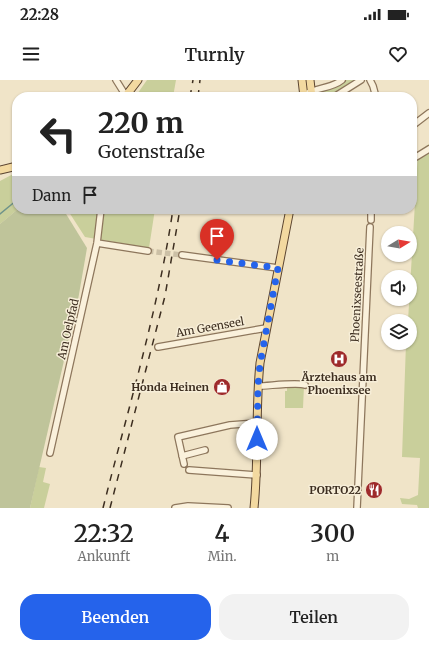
<!DOCTYPE html>
<html lang="de">
<meta charset="utf-8">
<style>
body{margin:0;font-family:Merriweather,serif;background:#f2f2f2;color:#222;height:100vh;display:flex;flex-direction:column;font-size:15px;white-space:nowrap}
*{box-sizing:border-box;margin:0}
p{font-size:13px;color:#767676}
.icon{flex:none;width:22px;height:22px;fill:none;stroke:currentColor;stroke-width:2;stroke-linecap:round;stroke-linejoin:round}
.map{position:relative;height:428px;overflow:hidden}
.details{display:flex;flex-direction:column;background:#fff;flex:1}
.details>*{flex:none}
.hud{position:absolute;left:12px;top:12px;width:405px;height:122px;border-radius:16px;box-shadow:0 1px 3px #0004;background:#fff;color:#222;overflow:hidden}
.needle{width:26px;rotate:79deg}
.controls{position:absolute;left:381px;top:146px;display:grid;gap:8px}
.controls a{display:grid;place-items:center;width:36px;height:36px;border-radius:50%;background:#fff;box-shadow:0 1px 3px #0004;font-size:20px}
.pin{position:absolute;display:grid;place-items:center;width:34px;height:34px;color:#fff;margin:-41px -17px;border-radius:50% 50% 50% 0;rotate:-45deg;box-shadow:0 0 4px #0007}
.pin .icon{rotate:45deg}
.me{position:absolute;width:44px;margin:-22px;rotate:0deg;stroke-linejoin:round;filter:drop-shadow(0 0 3px #0008)}
.turn{display:flex;align-items:center;gap:14px;height:84px;padding:0 20px;font-size:18px}
.turn .icon{width:52px;height:52px;stroke-width:2.5}
.turn b{display:block;font-size:28px;line-height:34px}
.then{display:flex;align-items:center;height:38px;padding:0 20px;background:#0003;gap:8px;font-size:15px}
.eta{display:flex;justify-content:space-evenly;align-items:center;height:68px;text-align:center}
.eta b{font-size:24px;font-weight:600;line-height:28px}
.cta{display:flex;gap:8px;margin-top:auto;padding:8px 20px}
.cta a{flex:1;height:46px;border-radius:16px;background:#2563eb;color:#fff;font-size:16px;font-weight:600;line-height:46px;text-align:center}
.cta a+a{background:#f2f2f2;color:#222}
.status{display:flex;justify-content:space-between;align-items:center;height:28px;padding:0 20px;background:#fff;direction:ltr}
.status svg{height:11px;fill:currentColor}
header{display:flex;justify-content:space-between;align-items:center;height:52px;padding:0 20px;background:#fff;font-size:18px;font-weight:600}
.map>svg:first-child{display:block}
</style>
<div class="status"><b>22:28</b><svg viewBox="0 0 49 12"><path d="M0 12V9h3v3zM5 12V6h3v6zM10 12V3h3v9zM15 12V0h3v12zM26 1h20v11H26zM47 4h2v5h-2z"/></svg></div>
<header><svg class="icon" aria-label="menu" viewBox="0 0 24 24"><path d="M4 6h16M4 12h16M4 18h16"/></svg>Turnly<svg class="icon" aria-label="heart" viewBox="0 0 24 24"><path d="M12 20l-8-8c-3-5 5-10 8-4 3-6 11-1 8 4z"/></svg></header>
<div class="map">
<svg width="429" height="428" viewBox="0 0 429 428">
<rect width="100%" height="100%" fill="#f0e4c8"/>
<!-- green -->
<path fill="#c9cf9b" d="M 147,0 L 176,0 L 173,17 L 135,17 Z
M 346,0 L 358,0 L 336,15 L 322,17 L 322,11 L 334,8 Z
M 429,64 L 429,428 L 418,428 L 417,425 L 402,424 L 400,418 L 409,419 L 418,415 L 420,378 L 402,377 L 406,263 L 410,263 L 410,241 L 408,241 L 418,72 Z
M 17,92 L 18,129 L 0,144 L 0,101 Z
M 67,129 L 155,129 L 149,168 L 85,157 Z
M 300,306 L 304,306 L 303,328 L 285,328 L 285,311 L 287,311 L 287,308 L 300,308 Z
M 39,387 L 46,388 L 43,402 L 50,404 L 44,428 L 30,428 Z"/>
<!-- cemetery -->
<path fill="#bfc49a" d="M 18,129 L 63,129 L 87,168 L 78,220 L 30,428 L 0,428 L 0,144 Z"/>
<g fill="none" stroke-linecap="round" stroke-linejoin="round">
<!-- stream -->
<path stroke="#6f938a" stroke-width="1.5" d="M 0,134 L 17,120"/>
<!-- minor-tunnel -->
<path stroke="#ccc0a6" stroke-width="5.5" stroke-dasharray="5.5 3" stroke-linecap="butt" d="M 148,171 L 182,175"/>
<!-- minor casing -->
<g stroke="#8d765c" stroke-width="8">
<path id="minor" d="M 116,0 L 126,16
M 370,0 L 373,6 L 376,17
M 307,17 L 304,15 C 316,7 331,9 342,0
M 334,17 L 361,0
M 412,46 L 429,33
M 416,77 L 429,69
M 371,140 L 371,129
M 97,163 L 148,171
M 182,175 L 278,188
M 158,267 L 266,248
M 258,306 C 268,306 298,302 305,305
M 50,373 L 97,163 L 101,129
M 182,376 L 205,370
M 184,384 L 178,357 L 230,345 L 257,343
M 189,390 L 257,395
M 175,428 L 188,426 L 228,428
M 357,428 L 370,147"/>
</g>
<!-- major casing -->
<g stroke="#5b4430" stroke-width="9">
<path id="major" d="M 302,0 L 304,17
M 310,0 L 312,17
M 125,17 L 138,0
M 0,90 L 17,86
M 254,428 C 259,380 255,331 260,283 L 290,129"/>
</g>
<!-- minor -->
<use href="#minor" stroke="#faf1dc" stroke-width="5.5"/>
<!-- major -->
<use href="#major" stroke="#f3d9a0" stroke-width="7"/>
<!-- rail -->
<path stroke="#3d2e20" stroke-width="1.5" stroke-dasharray="7 7" stroke-linecap="butt" d="M 190,17 L 193,0
M 198,17 L 200,0
M 103,428 C 128,329 158,231 173,129
M 110,428 L 165,216 L 180,129"/>
</g>
<g fill="none" stroke-linecap="round" stroke-linejoin="round">
<!-- route -->
<path stroke="#2563eb" stroke-width="7" stroke-dasharray="0 12.6" d="M 217,180 L 278,188 L 260,284 L 258,306 L 257,359"/>
</g>
<!-- icons -->
<defs>
<g id="hospital-disc" transform="scale(0.9)"><circle r="9.5" fill="#9e2a2b" stroke="#f7eed8"/><path d="M-5-5h3v3.5h4V-5h3V5h-3V1.5h-4V5h-3Z" fill="#fff"/></g>
<g id="shop-disc" transform="scale(0.9)"><circle r="9.5" fill="#9e2a2b" stroke="#f7eed8"/><path d="M-5-2.5h2.3a2.7 3.5 0 0 1 5.4 0H5L5.5 6h-11ZM-1.5-2.5h3a1.5 2.3 0 0 0-3 0Z" fill="#fff"/></g>
<g id="restaurant-disc" transform="scale(0.9)"><circle r="9.5" fill="#9e2a2b" stroke="#f7eed8"/><path d="M-5-6h1v4h1v-4h1v4h1v-4h1v5L-1.5 .5V6h-2V.5L-5-1ZM5-6V6H3V1.5H1.5Q1.5-4 5-6Z" fill="#fff"/></g>
</defs>
<g fill-rule="evenodd">
<use href="#hospital-disc" x="339" y="279"/>
<use href="#shop-disc" x="222" y="307"/>
<use href="#restaurant-disc" x="374" y="410"/>
</g>
<g text-anchor="middle" dominant-baseline="central" stroke-width="3" stroke-linejoin="round" paint-order="stroke">
<!-- street labels -->
<g font-size="11" fill="#3d2e20" stroke="#f7eed8">
<text transform="translate(357 215) rotate(-87)">Phoenixseestraße</text>
<text transform="translate(210 247) rotate(-10)">Am Geenseel</text>
<text transform="translate(68 249) rotate(-77)">Am Oelpfad</text>
</g>
<!-- poi labels -->
<g font-size="11" font-weight="bold" fill="#3d2e20" stroke="#f7eed8" text-anchor="end">
<text x="339" y="297" text-anchor="middle">Ärztehaus am<tspan x="339" dy="13">Phoenixsee</tspan></text>
<text x="209" y="307">Honda Heinen</text>
<text x="361" y="410">PORTO22</text>
</g>
</g>
</svg>
<div class="controls">
<a><svg class="needle" viewBox="-14 -14 28 28"><path d="M0-13l5 13h-10z" fill="#e53935"/><path d="M0 13l5-13h-10z" fill="#767676"/></svg></a>
<a><svg class="icon" aria-label="sound" viewBox="0 0 24 24"><path d="M4 9h4l5-4v14l-5-4H4zM17 9q2 3 0 6"/></svg></a>
<a><svg class="icon" aria-label="layers" viewBox="0 0 24 24"><path d="M12 4l9 5-9 5-9-5zM3 14l9 5 9-5"/></svg></a>
</div>
<div class="pin" style="left:217px;top:180px;background:#d93025"><svg class="icon" aria-label="arrive" viewBox="0 0 24 24"><path d="M6 21V4h12l-3 4 3 4H6"/></svg></div>
<svg class="me" style="left:257px;top:359px" viewBox="-20 -20 40 40"><circle r="19" fill="#fff"/><path d="M0-13L10 11 0 6-10 11z" fill="#2563eb"/></svg>
<div class="hud">
<div class="turn"><svg class="icon" aria-label="left" viewBox="0 0 24 24"><path d="M17 20v-9H6M10 6l-5 5 5 5"/></svg><div><b>220 m</b>Gotenstraße</div></div>
<div class="then">Dann<svg class="icon" aria-label="arrive" viewBox="0 0 24 24"><path d="M6 21V4h12l-3 4 3 4H6"/></svg></div>
</div>
</div>
<section class="details">
<div class="eta">
<div><b>22:32</b><p>Ankunft</p></div>
<div><b>4</b><p>Min.</p></div>
<div><b>300</b><p>m</p></div>
</div>
<div class="cta"><a>Beenden</a><a>Teilen</a></div>
</section>
